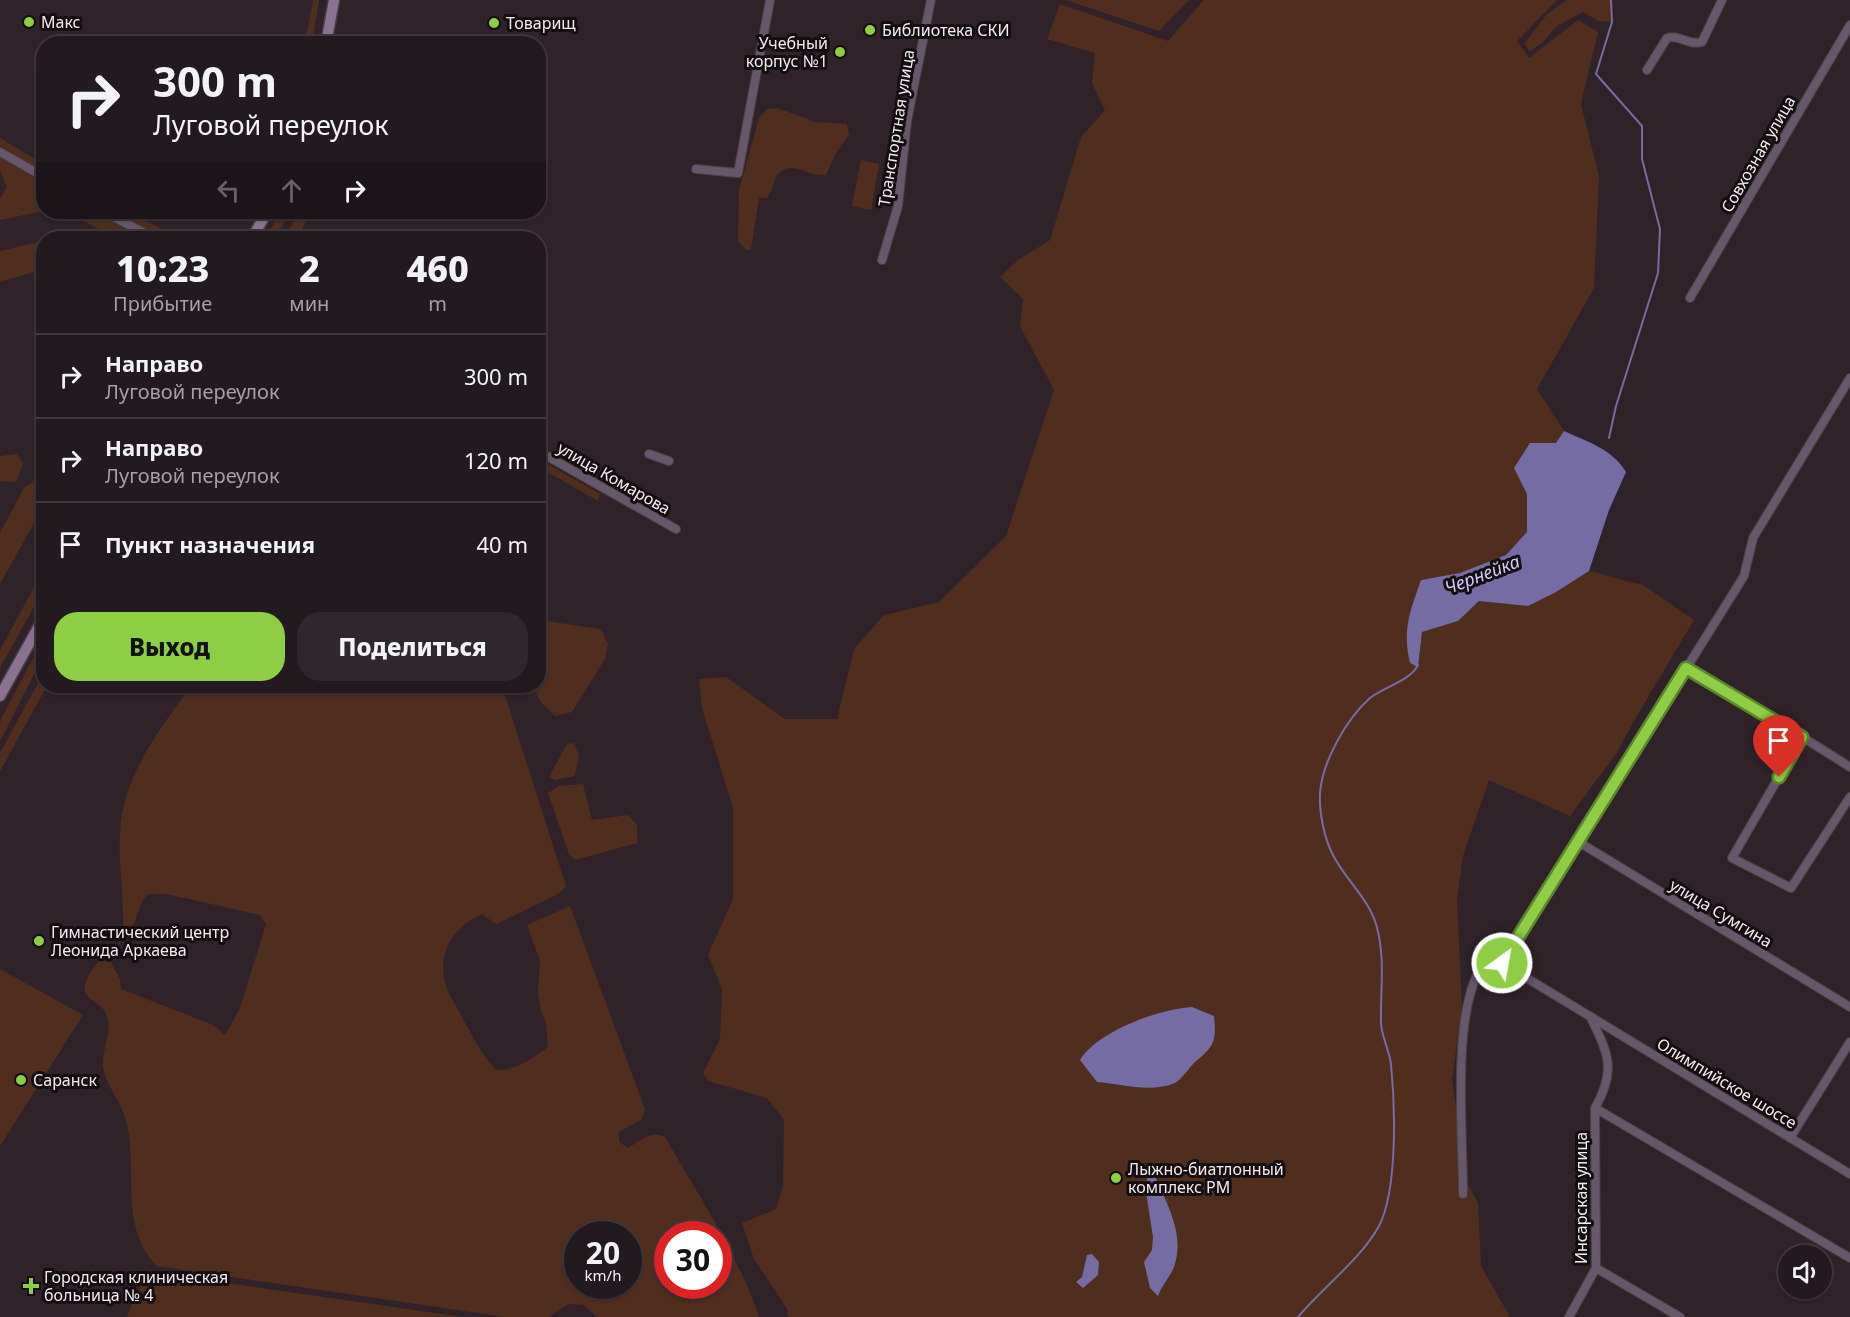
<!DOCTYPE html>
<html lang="ru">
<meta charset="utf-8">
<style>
body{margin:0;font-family:"Noto Sans",sans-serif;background:#2f272c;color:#f1f3f6;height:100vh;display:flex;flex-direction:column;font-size:22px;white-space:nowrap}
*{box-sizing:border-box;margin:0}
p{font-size:20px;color:#a3a1a4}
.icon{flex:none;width:33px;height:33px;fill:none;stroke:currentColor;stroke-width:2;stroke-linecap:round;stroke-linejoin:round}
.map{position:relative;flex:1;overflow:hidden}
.drawer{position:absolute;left:36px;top:231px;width:510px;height:462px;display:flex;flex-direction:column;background:#231a1f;border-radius:24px;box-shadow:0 2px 4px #0004,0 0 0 2px #40383d}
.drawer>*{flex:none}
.banner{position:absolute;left:36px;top:36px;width:510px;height:183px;border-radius:24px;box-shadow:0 2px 4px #0004,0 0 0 2px #40383d;background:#231a1f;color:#f1f3f6;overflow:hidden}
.buttons{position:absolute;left:1778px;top:1245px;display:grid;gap:12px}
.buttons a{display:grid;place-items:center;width:54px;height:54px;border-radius:50%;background:#231a1f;box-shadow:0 2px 4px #0004,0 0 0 2px #40383d;font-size:30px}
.speed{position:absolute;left:564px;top:1221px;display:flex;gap:12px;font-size:30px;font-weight:700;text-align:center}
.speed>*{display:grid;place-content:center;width:78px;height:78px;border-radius:50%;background:#231a1f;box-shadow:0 2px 4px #0004,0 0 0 2px #40383d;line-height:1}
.speed small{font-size:15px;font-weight:400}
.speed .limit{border:9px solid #d22;background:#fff;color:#111}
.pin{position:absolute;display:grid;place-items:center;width:51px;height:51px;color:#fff;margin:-62px -26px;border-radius:50% 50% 50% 0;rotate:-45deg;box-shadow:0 0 6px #0007}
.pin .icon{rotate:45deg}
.me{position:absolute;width:66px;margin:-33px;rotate:32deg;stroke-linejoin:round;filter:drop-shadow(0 0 4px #0008)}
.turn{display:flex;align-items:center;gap:21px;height:126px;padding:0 18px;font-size:27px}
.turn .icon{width:78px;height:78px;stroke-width:2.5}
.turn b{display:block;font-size:42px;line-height:51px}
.lanes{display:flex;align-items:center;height:57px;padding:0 18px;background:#0003;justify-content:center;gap:30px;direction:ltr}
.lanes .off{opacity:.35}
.eta{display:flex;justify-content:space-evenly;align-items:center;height:102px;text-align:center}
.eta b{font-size:36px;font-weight:800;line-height:42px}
.action{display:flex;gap:12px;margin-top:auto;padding:12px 18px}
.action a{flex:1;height:69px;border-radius:24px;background:#8dce44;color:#111;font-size:24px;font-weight:800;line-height:69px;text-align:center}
.action a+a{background:#2f272c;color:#f1f3f6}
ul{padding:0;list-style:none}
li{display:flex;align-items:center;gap:18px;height:84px;padding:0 18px;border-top:2px solid #40383d}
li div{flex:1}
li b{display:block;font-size:22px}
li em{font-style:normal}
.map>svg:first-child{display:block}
</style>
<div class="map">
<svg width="1850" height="1317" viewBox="0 0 1850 1317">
<rect width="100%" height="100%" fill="#2f2329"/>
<!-- green -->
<path fill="#4f2e1e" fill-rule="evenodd" d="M 313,0 L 319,0 L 312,43 L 305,43 Z
M 1066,0 L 1189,0 L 1159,31 Z
M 1204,0 L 1557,0 L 1517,41 L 1529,58 L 1578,20 L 1598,32 L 1581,104 L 1599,176 L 1594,288 L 1537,389 L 1564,431 L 1527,494 L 1527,532 L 1506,555 L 1460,574 L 1421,580 L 1418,667 L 1422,632 L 1458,621 L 1479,601 L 1499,602 L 1556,592 L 1589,571 L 1643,585 L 1694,620 L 1632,724 L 1618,751 L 1570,816 L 1489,780 L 1463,856 L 1457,901 L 1462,1007 L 1452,1080 L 1467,1183 L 1478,1203 L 1481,1266 L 1510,1317 L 789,1317 L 787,1309 L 754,1259 L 742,1223 L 776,1209 L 783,1187 L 784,1120 L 767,1098 L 708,1081 L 703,1073 L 720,1039 L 722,989 L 708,955 L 733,899 L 733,808 L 702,708 L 699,679 L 726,677 L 785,719 L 837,719 L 854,649 L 884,615 L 939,602 L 1006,536 L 1054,390 L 1020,326 L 1023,299 L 1000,277 L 1018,260 L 1050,240 L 1081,137 L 1105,110 L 1092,83 L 1095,53 L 1047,39 L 1060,4 L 1168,41 Z
M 1567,0 L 1611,0 L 1612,22 L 1598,21 L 1583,12 L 1557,26 L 1542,43 L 1530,51 L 1524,44 L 1547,14 Z
M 778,108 L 815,122 L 847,124 L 849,135 L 836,153 L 826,175 C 812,178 793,161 780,172 C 772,179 774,190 767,198 L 759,198 L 751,249 L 746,250 L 738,241 L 739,190 L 759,118 L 767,109 Z
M 0,138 L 43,164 L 43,172 L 0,146 Z
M 0,158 L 43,182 L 43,211 L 0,220 L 0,199 L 7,187 L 0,171 Z
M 861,160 L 879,164 L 871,210 L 852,206 Z
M 79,212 L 94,212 L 141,238 L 116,238 L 76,217 Z
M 111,212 L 128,212 L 179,238 L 162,238 Z
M 280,212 L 290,212 L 275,238 L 266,238 Z
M 299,212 L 311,212 L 297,238 L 284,238 Z
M 43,241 L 43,269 L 0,282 L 0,251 Z
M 17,454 L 23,464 L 16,482 L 0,481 L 0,456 Z
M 539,459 L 600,494 L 598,501 L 539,467 Z
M 43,474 L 43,507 L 0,584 L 0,533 L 24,488 Z
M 43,570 L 43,590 L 0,668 L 0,650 Z
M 539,620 L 601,629 L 608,644 L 605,659 L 572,712 L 555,716 L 541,702 L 532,686 L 538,686 Z
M 43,639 L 43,657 L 0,741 L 0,721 Z
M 43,674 L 44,686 L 47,686 L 0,771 L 0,753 Z
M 191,686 L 502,686 L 566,886 L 558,894 L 496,924 L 482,914 C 453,927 436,953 446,986 C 449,996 456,1005 461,1015 C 471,1035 481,1053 496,1070 C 515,1071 533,1058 548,1047 L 546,1023 L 541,1011 L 538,993 L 540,961 L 527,925 L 570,906 L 645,1109 L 642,1119 L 619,1132 L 619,1142 L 628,1148 C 641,1140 650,1130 665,1137 C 698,1195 738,1254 759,1317 L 597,1317 L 584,1305 L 568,1304 L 548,1317 L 505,1317 L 157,1266 C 117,1225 140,1168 125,1117 C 120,1100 105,1084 103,1067 C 102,1051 110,1036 108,1021 C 105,993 63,1006 99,961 L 111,962 L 120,979 L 121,989 L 213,1025 L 225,1035 L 240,1008 L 266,924 L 260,915 L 166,894 L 148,894 C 136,906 138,925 126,935 L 123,924 C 124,894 118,863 120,833 C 122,777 160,729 191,686 ZM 578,1234 L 628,1234 L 628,1286 L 578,1286 ZM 668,1234 L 718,1234 L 718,1286 L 668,1286 Z
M 574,743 L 579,755 L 575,776 L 555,780 L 549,777 L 567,744 Z
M 583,784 L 592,820 L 628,815 L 637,825 L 637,843 L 575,860 L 569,854 L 548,793 L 559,786 Z
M 0,969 L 83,1015 L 0,1146 Z
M 150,1272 L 463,1317 L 127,1317 L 133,1300 Z"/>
<!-- water -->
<path fill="#746ca2" d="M 1564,431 C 1588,442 1612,449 1626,472 L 1609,510 L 1589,571 L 1556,592 L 1528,606 L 1479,601 L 1458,621 L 1422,632 L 1418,667 L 1410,663 C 1402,630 1410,611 1421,580 L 1460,573 L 1506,555 L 1527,532 L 1527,494 L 1514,468 L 1530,443 L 1556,443 Z
M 1192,1007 L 1214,1016 C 1217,1043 1213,1047 1194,1063 C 1188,1069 1182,1079 1175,1083 C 1152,1093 1121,1084 1097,1082 L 1080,1060 C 1098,1031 1159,1009 1192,1007 Z
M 1153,1171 C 1165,1201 1186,1233 1174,1267 C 1170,1277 1162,1285 1158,1296 L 1150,1288 L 1144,1262 L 1152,1250 L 1153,1237 L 1145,1186 L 1149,1173 Z
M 1092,1254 L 1099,1262 L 1098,1275 L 1083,1288 L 1076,1282 L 1082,1277 L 1087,1255 Z"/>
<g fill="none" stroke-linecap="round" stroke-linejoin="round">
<!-- stream -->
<path stroke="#746ca2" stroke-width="2" d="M 1609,438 L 1616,406 L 1658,273 L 1660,229 L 1642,159 L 1642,126 L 1596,74 L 1612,22 L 1611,0
M 1298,1317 C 1323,1287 1361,1259 1379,1226 C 1398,1189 1395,1105 1391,1064 C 1389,1050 1382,1037 1381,1024 C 1380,991 1386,957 1376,924 C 1368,898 1345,879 1333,855 C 1324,838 1319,812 1320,793 C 1322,762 1347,718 1370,698 C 1384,687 1410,681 1418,665"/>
<!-- minor casing -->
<g stroke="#4b3f45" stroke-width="10">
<path id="minor" d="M 1647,70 L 1667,38 C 1679,34 1689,46 1702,42 L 1722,0
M 0,152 L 44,177
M 696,169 L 738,173 L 770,0
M 104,212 L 154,238
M 882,260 L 898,206 L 907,121 L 931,0
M 1690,298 L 1850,25
M 538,451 L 676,529
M 649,454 L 669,461
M 1686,668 L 1764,713 L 1850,767
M 1802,737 L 1732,858 L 1791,888 L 1850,797
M 1577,841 L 1850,1007
M 1502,963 L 1850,1174
M 1590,1016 C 1608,1053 1617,1070 1595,1108
M 1595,1108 L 1850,1258
M 1790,1138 L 1850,1042
M 1463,1194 C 1463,1134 1452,1021 1479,971 L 1502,963 L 1744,576 L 1753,538 L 1850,378
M 1596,1268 L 1680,1317
M 1569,1317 L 1596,1268 L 1595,1108"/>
</g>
<!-- secondary casing -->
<g stroke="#4b3f45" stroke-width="13">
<path id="secondary" d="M 326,44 L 334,0
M 252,238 L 267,212
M 0,696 L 44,617"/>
</g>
<!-- minor -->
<use href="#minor" stroke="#67576b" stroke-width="8"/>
<!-- secondary -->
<use href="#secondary" stroke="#8b7292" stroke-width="10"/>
</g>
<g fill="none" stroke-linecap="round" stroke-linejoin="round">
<!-- route casing -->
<g stroke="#5c862c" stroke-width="15">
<path id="route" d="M 1502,963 L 1686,668 L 1802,737 L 1779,777"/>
</g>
<!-- route -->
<use href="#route" stroke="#8dce44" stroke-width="10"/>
</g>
<!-- markers -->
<g fill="#8dce44" stroke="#140e11" stroke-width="2">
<circle cx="29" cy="22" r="6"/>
<circle cx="494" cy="23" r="6"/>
<circle cx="870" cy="30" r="6"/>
<circle cx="840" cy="52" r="6"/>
<circle cx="39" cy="941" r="6"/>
<circle cx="21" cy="1080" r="6"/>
<circle cx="1116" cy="1178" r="6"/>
<path d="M28 1277h6v6h6v6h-6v6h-6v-6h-6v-6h6z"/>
</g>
<g text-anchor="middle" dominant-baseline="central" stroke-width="6" stroke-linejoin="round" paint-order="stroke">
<!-- poi labels -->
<g font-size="16" fill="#f4ebef" stroke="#140e11" text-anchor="start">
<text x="41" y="22">Макс</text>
<text x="506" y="23">Товарищ</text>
<text x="882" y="30">Библиотека СКИ</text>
<text x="828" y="43" text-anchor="end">Учебный<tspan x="828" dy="18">корпус №1</tspan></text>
<text x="51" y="932">Гимнастический центр<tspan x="51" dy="18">Леонида Аркаева</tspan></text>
<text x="33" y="1080">Саранск</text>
<text x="1128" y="1169">Лыжно-биатлонный<tspan x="1128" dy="18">комплекс РМ</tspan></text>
<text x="44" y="1277">Городская клиническая<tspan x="44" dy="18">больница № 4</tspan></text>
</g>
<!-- street labels -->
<g font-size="16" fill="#f4ebef" stroke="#140e11">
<text transform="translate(896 128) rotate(-81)">Транспортная улица</text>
<text transform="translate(1758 154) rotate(-60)">Совхозная улица</text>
<text transform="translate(614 478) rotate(30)">улица Комарова</text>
<text transform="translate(1721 913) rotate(31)">улица Сумгина</text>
<text transform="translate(1727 1083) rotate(31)">Олимпийское шоссе</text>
<text transform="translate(1581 1198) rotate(-90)">Инсарская улица</text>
</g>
<!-- water labels -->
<g font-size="18" font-style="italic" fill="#cec9f9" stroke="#140e11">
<text transform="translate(1482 574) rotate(-21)">Чернейка</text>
</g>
</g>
</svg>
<div class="buttons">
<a><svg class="icon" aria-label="sound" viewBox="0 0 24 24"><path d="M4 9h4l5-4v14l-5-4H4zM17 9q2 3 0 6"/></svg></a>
</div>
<div class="speed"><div>20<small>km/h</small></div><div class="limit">30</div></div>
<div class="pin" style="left:1779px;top:777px;background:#d93025"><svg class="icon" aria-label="arrive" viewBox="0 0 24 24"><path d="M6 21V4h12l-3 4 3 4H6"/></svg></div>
<svg class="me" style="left:1502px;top:963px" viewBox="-20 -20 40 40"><circle r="17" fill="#8dce44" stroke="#fff" stroke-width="3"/><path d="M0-11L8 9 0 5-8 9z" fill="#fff"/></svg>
<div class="banner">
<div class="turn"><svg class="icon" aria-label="right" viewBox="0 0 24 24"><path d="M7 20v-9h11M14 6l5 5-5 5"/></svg><div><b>300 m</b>Луговой переулок</div></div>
<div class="lanes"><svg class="icon off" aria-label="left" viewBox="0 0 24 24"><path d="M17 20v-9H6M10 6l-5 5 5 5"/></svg><svg class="icon off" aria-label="ahead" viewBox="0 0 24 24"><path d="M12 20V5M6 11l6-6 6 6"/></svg><svg class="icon" aria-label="right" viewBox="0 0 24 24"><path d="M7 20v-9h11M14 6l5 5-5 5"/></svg></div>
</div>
<section class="drawer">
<div class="eta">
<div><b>10:23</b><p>Прибытие</p></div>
<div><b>2</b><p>мин</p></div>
<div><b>460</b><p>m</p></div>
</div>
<ul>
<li><svg class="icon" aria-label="right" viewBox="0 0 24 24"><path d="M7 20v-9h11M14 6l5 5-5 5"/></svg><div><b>Направо</b><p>Луговой переулок</p></div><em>300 m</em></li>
<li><svg class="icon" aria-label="right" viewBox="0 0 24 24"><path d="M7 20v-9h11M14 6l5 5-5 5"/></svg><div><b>Направо</b><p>Луговой переулок</p></div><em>120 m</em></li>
<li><svg class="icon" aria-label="arrive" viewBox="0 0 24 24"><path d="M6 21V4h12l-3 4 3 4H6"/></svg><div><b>Пункт назначения</b></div><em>40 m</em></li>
</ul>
<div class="action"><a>Выход</a><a>Поделиться</a></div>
</section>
</div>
